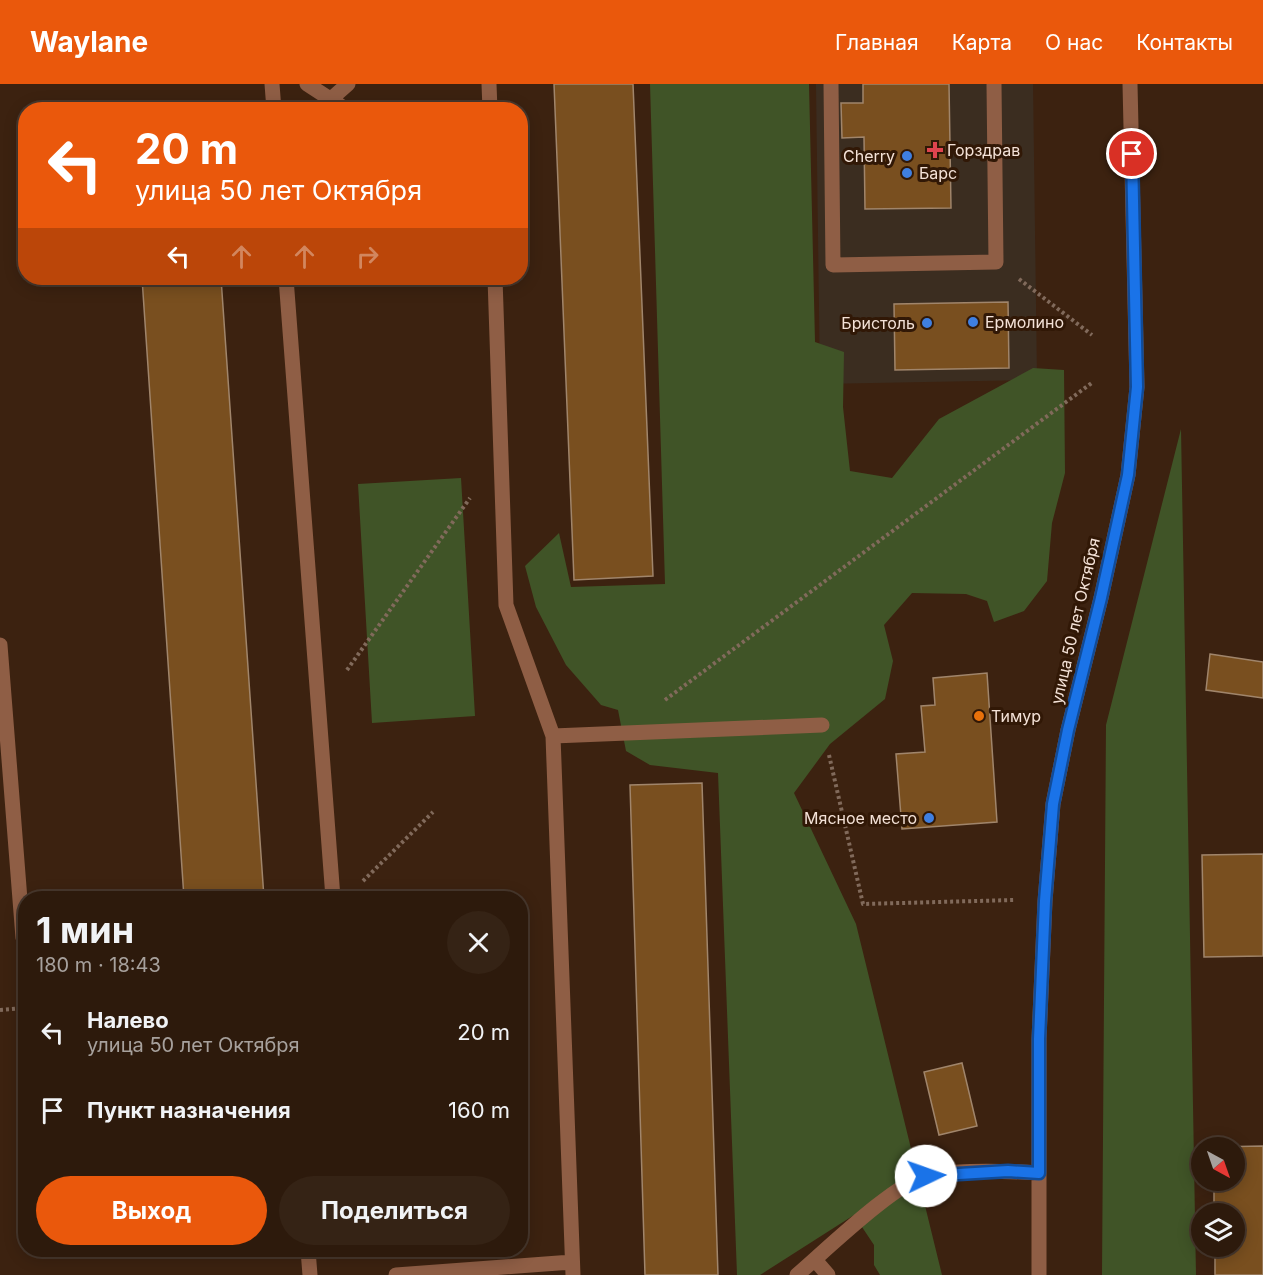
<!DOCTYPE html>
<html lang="ru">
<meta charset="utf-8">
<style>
body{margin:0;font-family:Inter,sans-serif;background:#352315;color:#f1f3f6;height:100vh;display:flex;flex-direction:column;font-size:22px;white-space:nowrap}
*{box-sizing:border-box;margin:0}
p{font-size:20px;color:#a7a19d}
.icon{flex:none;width:33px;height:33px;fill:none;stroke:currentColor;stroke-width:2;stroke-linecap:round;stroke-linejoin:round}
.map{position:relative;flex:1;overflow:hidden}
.side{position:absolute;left:18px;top:807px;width:510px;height:366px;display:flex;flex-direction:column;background:#2d1a0c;border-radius:24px;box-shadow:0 3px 15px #0003,0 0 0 2px #48382d}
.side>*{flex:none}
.guide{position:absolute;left:18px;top:18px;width:510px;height:183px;border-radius:24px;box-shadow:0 3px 15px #0003,0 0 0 2px #48382d;background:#ea580c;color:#fff;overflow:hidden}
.needle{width:39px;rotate:140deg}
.fabs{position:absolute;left:1191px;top:1053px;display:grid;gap:12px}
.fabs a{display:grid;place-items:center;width:54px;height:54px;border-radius:50%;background:#2d1a0c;box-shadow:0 3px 15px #0003,0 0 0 2px #48382d;font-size:30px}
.pin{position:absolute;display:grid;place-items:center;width:51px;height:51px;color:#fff;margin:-26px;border:3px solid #fff;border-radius:50%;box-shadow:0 2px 6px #0007}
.me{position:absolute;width:66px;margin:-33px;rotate:87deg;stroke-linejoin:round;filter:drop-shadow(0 0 4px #0008)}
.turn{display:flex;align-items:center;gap:21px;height:126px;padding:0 18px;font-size:27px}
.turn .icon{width:78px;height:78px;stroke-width:2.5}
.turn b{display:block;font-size:42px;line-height:51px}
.lanes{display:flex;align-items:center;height:57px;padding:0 18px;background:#0003;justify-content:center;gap:30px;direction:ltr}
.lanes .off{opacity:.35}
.round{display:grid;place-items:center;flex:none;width:63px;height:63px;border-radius:32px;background:#352315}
.headline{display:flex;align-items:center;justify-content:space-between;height:102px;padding:0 18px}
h1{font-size:36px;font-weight:700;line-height:45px}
.action{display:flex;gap:12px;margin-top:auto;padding:12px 18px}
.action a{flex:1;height:69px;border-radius:36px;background:#ea580c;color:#fff;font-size:24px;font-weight:700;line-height:69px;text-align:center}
.action a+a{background:#352315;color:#f1f3f6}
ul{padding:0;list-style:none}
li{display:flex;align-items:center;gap:18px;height:78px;padding:0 18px}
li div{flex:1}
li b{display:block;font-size:22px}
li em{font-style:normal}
header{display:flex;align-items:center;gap:36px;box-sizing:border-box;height:84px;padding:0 30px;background:#ea580c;color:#fff}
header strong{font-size:28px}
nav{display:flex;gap:33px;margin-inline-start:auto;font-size:21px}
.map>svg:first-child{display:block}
</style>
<header>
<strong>Waylane</strong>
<nav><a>Главная</a><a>Карта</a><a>О нас</a><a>Контакты</a></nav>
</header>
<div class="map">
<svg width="1263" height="1191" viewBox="0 0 1263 1191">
<rect width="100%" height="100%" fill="#3c2210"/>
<!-- commercial -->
<path fill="#3b2d20" d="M 816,0 L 1033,0 L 1037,296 L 820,300 Z"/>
<!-- green -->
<path fill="#405427" d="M 650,0 L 809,0 L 815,258 L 844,268 L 843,323 L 850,387 L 892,394 L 939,335 L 1033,284 L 1064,286 L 1065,389 L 1052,439 L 1047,497 L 1024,527 L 994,538 L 987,517 L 966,510 L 912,509 L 884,541 L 893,577 L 885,615 L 830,660 L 794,709 L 856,840 L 942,1191 L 880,1191 L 874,1181 L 874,1161 L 854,1131 L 760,1191 L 737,1191 L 718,689 L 650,681 L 626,667 L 618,626 L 601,621 L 566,581 L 536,523 L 525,482 L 559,449 L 571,503 L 665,500 Z
M 1181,345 L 1196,1191 L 1102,1191 L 1106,641 Z
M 461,394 L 475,632 L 372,639 L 358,400 Z"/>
<!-- building -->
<path fill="#794f1f" stroke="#a0856b" stroke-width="1.5" d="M 554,0 L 633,0 L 653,492 L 574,496 Z
M 863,0 L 949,0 L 951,124 L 865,125 L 864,53 L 842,54 L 841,19 L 863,19 Z
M 142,194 L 221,194 L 264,814 L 184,814 Z
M 1008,218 L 1009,284 L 895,286 L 894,220 Z
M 1210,570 L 1263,578 L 1263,614 L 1206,606 Z
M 987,589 L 997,738 L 902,745 L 896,670 L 925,668 L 921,622 L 935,621 L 933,594 Z
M 702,699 L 718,1191 L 645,1191 L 630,701 Z
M 1263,770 L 1263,872 L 1204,873 L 1202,771 Z
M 962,979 L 977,1042 L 939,1051 L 924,988 Z
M 1263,1062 L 1263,1191 L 1215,1191 L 1215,1162 L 1234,1162 L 1234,1130 L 1214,1130 L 1214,1096 L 1234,1096 L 1234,1064 L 1213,1063 Z"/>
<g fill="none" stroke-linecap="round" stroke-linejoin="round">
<!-- path -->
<path stroke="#816a5b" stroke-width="4" stroke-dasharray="3 3" stroke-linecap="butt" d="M 1019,195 L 1092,251
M 347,586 L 470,414
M 665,616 L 1093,298
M 829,671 L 863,820 L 1014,816
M 363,797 L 433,728
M 0,926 L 26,924"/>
<!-- minor -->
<path stroke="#8f5e45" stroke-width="15" d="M 272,0 L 274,26
M 307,0 L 347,26
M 489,0 L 490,26
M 831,0 L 833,181 L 996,178 L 994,0
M 331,15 L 348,0
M 286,194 L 333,814
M 495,194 L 506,521 L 553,652
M 0,561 L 23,854
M 308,1166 L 310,1191
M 815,1176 L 828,1191
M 396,1191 L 572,1178
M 573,1191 L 553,652 L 822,641
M 797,1191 C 824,1168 897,1097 928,1091 C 960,1086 1007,1087 1039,1089
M 1039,1191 L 1039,955 L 1045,817 L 1053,720 L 1068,646 L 1101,514 L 1128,391 L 1137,303 L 1130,0"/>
</g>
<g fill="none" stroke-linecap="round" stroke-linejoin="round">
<!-- route casing -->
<g stroke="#114b97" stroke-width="15">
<path id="route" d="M 926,1092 L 1008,1087 L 1039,1089 L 1039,955 L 1045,817 L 1053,720 L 1068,646 L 1101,514 L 1128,391 L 1137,303 L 1132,70"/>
</g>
<!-- route -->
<use href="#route" stroke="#1a73e8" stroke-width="10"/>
</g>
<!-- markers -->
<path fill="#e0444e" stroke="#311806" stroke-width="2" d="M932 57h6v6h6v6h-6v6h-6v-6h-6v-6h6z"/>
<g fill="#3f7fe0" stroke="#311806" stroke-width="2">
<circle cx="907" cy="72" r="6"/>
<circle cx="907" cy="89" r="6"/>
<circle cx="973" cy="238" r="6"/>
<circle cx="927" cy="239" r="6"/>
<circle cx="929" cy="734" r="6"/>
</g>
<circle fill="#e8710a" stroke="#311806" stroke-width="2" cx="979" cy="632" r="6"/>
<g text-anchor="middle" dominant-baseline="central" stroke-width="6" stroke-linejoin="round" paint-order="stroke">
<!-- poi labels -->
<g font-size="16" fill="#f4e2d7" stroke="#311806" text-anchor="start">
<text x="947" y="66">Горздрав</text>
<text x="895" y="72" text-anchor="end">Cherry</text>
<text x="919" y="89">Барс</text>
<text x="985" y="238">Ермолино</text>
<text x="915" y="239" text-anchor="end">Бристоль</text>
<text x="991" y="632">Тимур</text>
<text x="917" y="734" text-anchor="end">Мясное место</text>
</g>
<!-- street labels -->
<g font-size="16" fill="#f4e2d7" stroke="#311806">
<text transform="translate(1075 537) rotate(-77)">улица 50 лет Октября</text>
</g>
</g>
</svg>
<div class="fabs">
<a><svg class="needle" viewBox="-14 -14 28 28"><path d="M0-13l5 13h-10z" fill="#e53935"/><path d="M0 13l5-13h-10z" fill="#a7a19d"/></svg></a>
<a><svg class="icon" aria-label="layers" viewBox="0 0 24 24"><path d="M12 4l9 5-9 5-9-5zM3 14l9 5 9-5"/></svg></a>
</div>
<div class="pin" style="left:1132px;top:70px;background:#d93025"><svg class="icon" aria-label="arrive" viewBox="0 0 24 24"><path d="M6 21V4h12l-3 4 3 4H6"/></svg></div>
<svg class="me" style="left:926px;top:1092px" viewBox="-20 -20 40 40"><circle r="19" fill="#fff"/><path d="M0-13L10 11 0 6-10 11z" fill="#1a73e8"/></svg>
<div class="guide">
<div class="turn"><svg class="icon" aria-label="left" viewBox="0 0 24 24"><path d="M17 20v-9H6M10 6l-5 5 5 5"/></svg><div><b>20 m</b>улица 50 лет Октября</div></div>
<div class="lanes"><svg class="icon" aria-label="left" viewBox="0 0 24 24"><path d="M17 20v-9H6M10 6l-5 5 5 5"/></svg><svg class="icon off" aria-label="ahead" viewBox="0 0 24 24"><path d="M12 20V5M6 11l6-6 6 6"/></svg><svg class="icon off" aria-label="ahead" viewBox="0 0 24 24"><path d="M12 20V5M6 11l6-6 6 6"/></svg><svg class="icon off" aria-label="right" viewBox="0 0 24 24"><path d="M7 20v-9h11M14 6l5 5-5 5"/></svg></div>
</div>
<section class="side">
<div class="headline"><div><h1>1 мин</h1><p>180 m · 18:43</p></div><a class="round"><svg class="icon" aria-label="close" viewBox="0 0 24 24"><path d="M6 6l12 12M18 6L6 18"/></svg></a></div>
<ul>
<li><svg class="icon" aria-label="left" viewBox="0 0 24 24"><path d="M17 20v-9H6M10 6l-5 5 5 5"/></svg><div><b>Налево</b><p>улица 50 лет Октября</p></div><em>20 m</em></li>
<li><svg class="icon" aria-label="arrive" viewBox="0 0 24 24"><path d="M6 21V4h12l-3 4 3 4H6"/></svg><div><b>Пункт назначения</b></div><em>160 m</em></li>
</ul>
<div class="action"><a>Выход</a><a>Поделиться</a></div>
</section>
</div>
